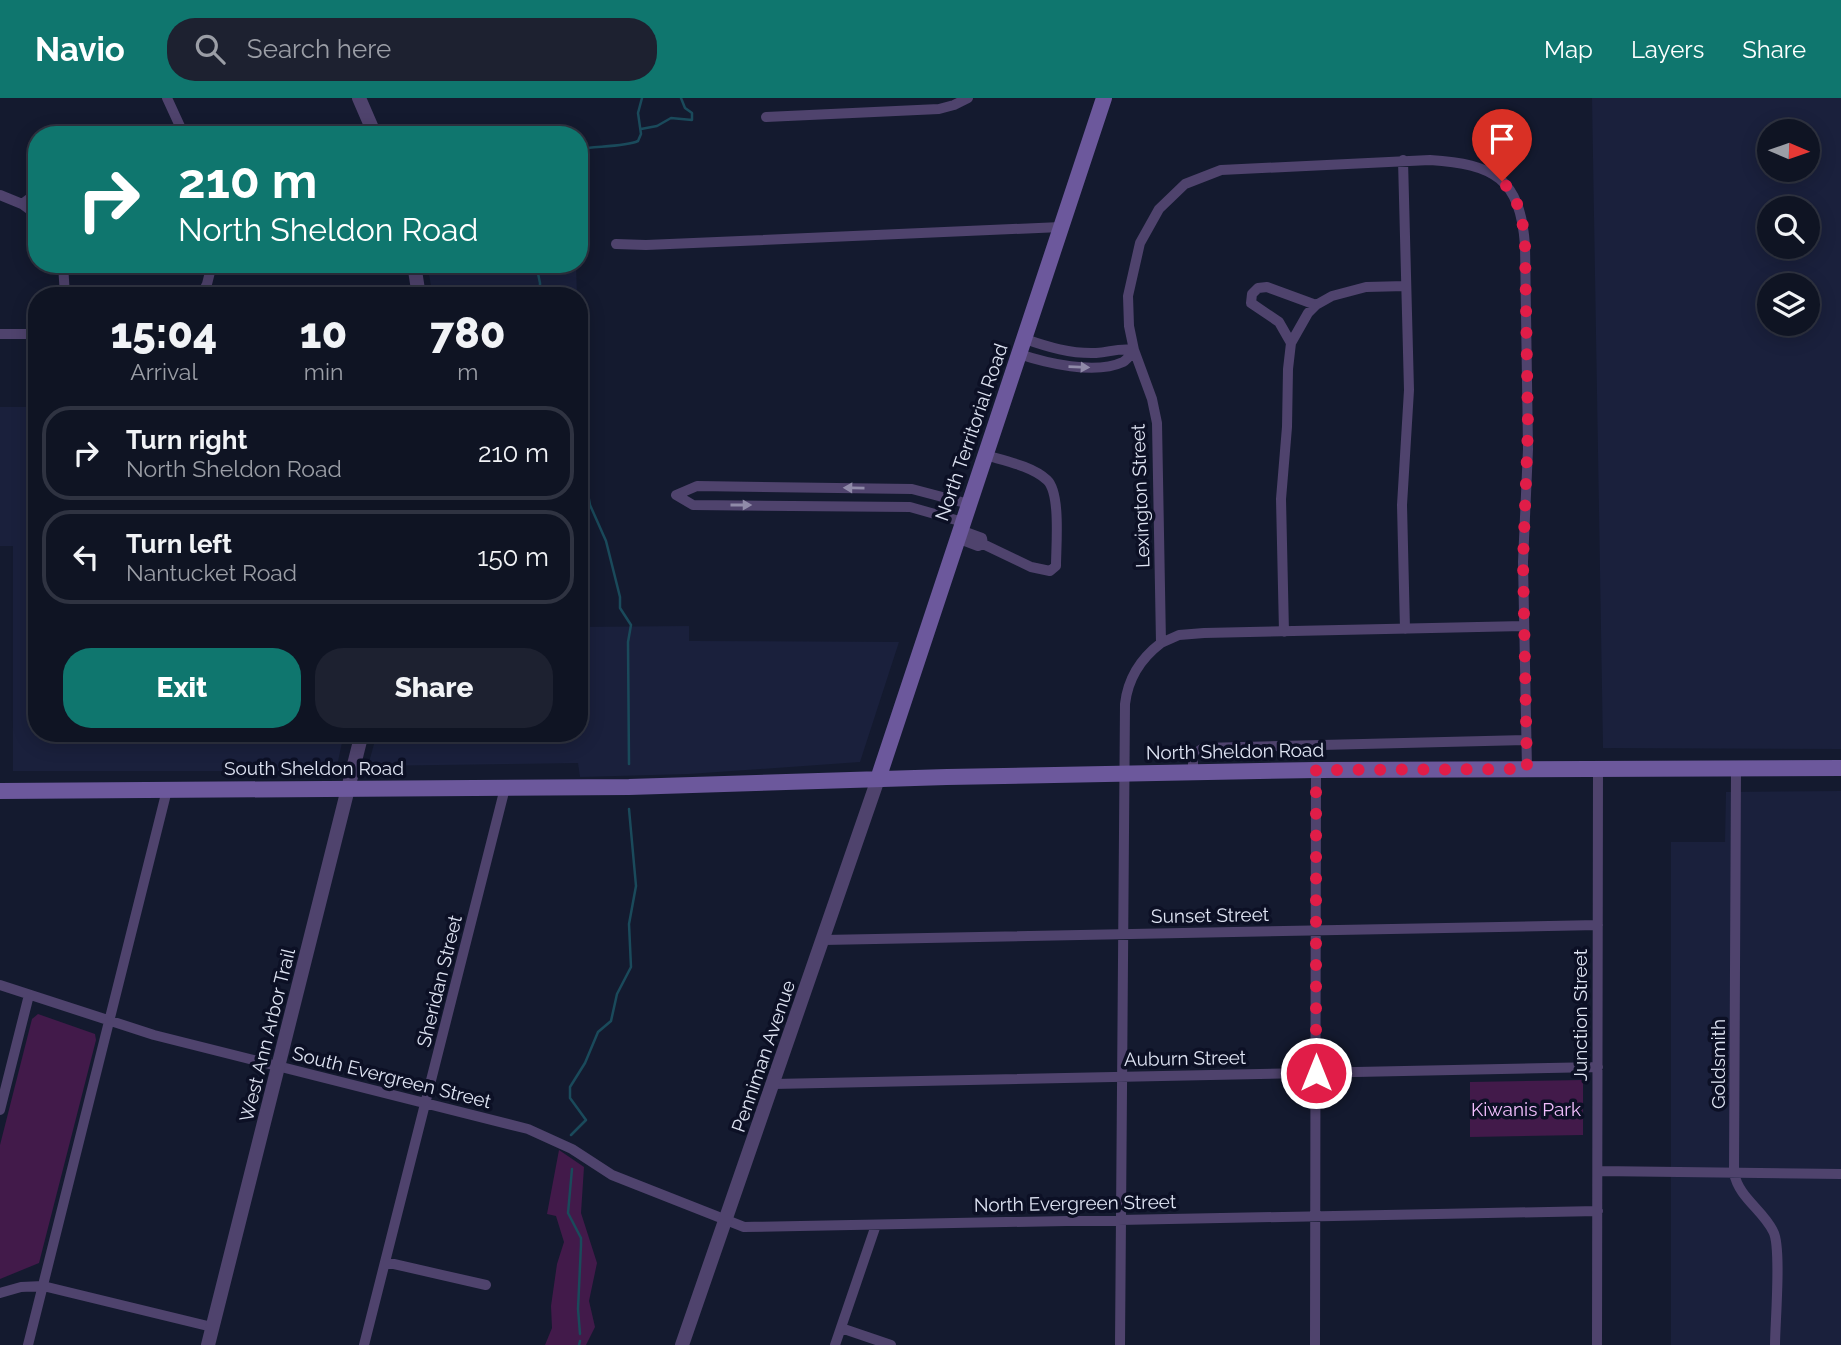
<!DOCTYPE html>
<style>
body{margin:0;font-family:Raleway,sans-serif;background:#1d2130;color:#f1f3f6;height:100vh;display:flex;flex-direction:column;font-size:26px;white-space:nowrap}
*{box-sizing:border-box;margin:0}
p{font-size:23px;color:#9b9ea6}
.icon{flex:none;width:38px;height:38px;fill:none;stroke:currentColor;stroke-width:2;stroke-linecap:round;stroke-linejoin:round}
.map{position:relative;flex:1;overflow:hidden}
.panel{position:absolute;left:28px;top:189px;width:560px;height:455px;display:flex;flex-direction:column;background:#0f1423;border-radius:28px;box-shadow:0 4px 18px #0003,0 0 0 2px #2f3341}
.panel>*{flex:none}
.guide{position:absolute;left:28px;top:28px;width:560px;height:147px;border-radius:28px;box-shadow:0 4px 18px #0003,0 0 0 2px #2f3341;background:#0f766e;color:#fff;overflow:hidden}
.needle{width:46px;rotate:92deg}
.buttons{position:absolute;left:1757px;top:21px;display:grid;gap:14px}
.buttons a{display:grid;place-items:center;width:63px;height:63px;border-radius:50%;background:#0f1423;box-shadow:0 4px 18px #0003,0 0 0 2px #2f3341;font-size:35px}
.pin{position:absolute;display:grid;place-items:center;width:60px;height:60px;color:#fff;margin:-72px -30px;border-radius:50% 50% 50% 0;rotate:-45deg;box-shadow:0 0 7px #0007}
.pin .icon{rotate:45deg}
.me{position:absolute;width:77px;margin:-38px;rotate:0deg;stroke-linejoin:round;filter:drop-shadow(0 0 5px #0008)}
.turn{display:flex;align-items:center;gap:24px;height:147px;padding:0 35px;font-size:32px}
.turn .icon{width:91px;height:91px;stroke-width:2.5}
.turn b{display:block;font-size:49px;line-height:60px}
.eta{display:flex;justify-content:space-evenly;align-items:center;height:119px;text-align:center}
.eta b{font-size:42px;font-weight:800;line-height:49px}
.action{display:flex;gap:14px;margin-top:auto;padding:14px 35px}
.action a{flex:1;height:80px;border-radius:28px;background:#0f766e;color:#fff;font-size:28px;font-weight:800;line-height:80px;text-align:center}
.action a+a{background:#1d2130;color:#f1f3f6}
ul{padding:0;list-style:none}
li{display:flex;align-items:center;gap:21px;height:94px;margin:0 14px 10px;padding:0 21px;border:4px solid #2f3341;border-radius:28px}
li div{flex:1}
li b{display:block;font-size:26px}
li em{font-style:normal}
header{display:flex;align-items:center;gap:42px;box-sizing:border-box;height:98px;padding:0 35px;background:#0f766e;color:#fff}
header strong{font-size:33px}
nav{display:flex;gap:38px;margin-inline-start:auto;font-size:24px}
.search{width:490px;height:63px;background:#1d2130;display:flex;align-items:center;gap:18px;box-sizing:border-box;padding:0 24px;border-radius:28px;color:#9b9ea6;font-size:26px}
.map>svg:first-child{display:block}
</style>
<header>
<strong>Navio</strong>
<div class="search"><svg class="icon" aria-label="search" viewBox="0 0 24 24"><circle cx="10" cy="10" r="6"/><path d="M15 15l6 6"/></svg>Search here</div>
<nav><a>Map</a><a>Layers</a><a>Share</a></nav>
</header>
<div class="map">
<svg width="1841" height="1247" viewBox="0 0 1841 1247">
<rect width="100%" height="100%" fill="#141a2f"/>
<!-- built -->
<path fill="#1a203c" fill-rule="evenodd" d="M 1592,0 L 1841,0 L 1841,651 L 1603,650 ZM 1808,33 L 1808,72 L 1769,72 L 1769,33 ZM 1769,110 L 1808,110 L 1808,149 L 1769,149 ZM 1808,187 L 1808,226 L 1769,226 L 1769,187 Z
M 427,166 L 576,166 L 577,198 L 433,198 Z
M 0,309 L 37,309 L 37,635 L 344,635 L 336,673 L 13,673 L 13,448 L 0,448 Z
M 689,528 L 689,543 L 899,544 L 860,664 L 689,676 L 580,679 L 578,665 L 368,668 L 377,635 L 579,635 L 579,529 Z
M 1841,693 L 1841,1247 L 1671,1247 L 1671,744 L 1725,744 L 1726,694 Z"/>
<!-- green -->
<path fill="#421a4a" d="M 38,916 L 95,936 L 96,942 L 39,1165 L 0,1181 L 0,1047 L 32,921 Z
M 1583,982 L 1583,1037 L 1470,1039 L 1470,984 Z
M 559,1052 L 584,1069 L 581,1115 L 597,1165 L 589,1203 L 595,1229 L 586,1247 L 545,1247 L 552,1230 L 551,1208 L 557,1166 L 564,1144 L 556,1118 L 547,1116 Z"/>
<g fill="none" stroke-linecap="round" stroke-linejoin="round">
<!-- stream -->
<path stroke="#1a4a5b" stroke-width="2.5" d="M 641,31 L 657,28 L 671,20 L 692,22 L 692,15 L 685,10 L 681,0
M 579,51 C 595,48 625,49 638,43 L 641,36 L 638,15 L 642,0
M 536,166 L 540,185 L 540,198
M 579,362 L 586,385 L 590,407 L 606,443 L 620,499 L 620,510 L 631,527 L 628,544 L 629,666
M 571,1037 L 586,1022 L 570,1000 L 570,989 L 585,965 L 598,934 L 611,923 L 617,896 L 631,869 L 629,826 L 636,788 L 629,711
M 572,1071 L 568,1115 L 581,1140 L 581,1147 L 578,1211 L 580,1236
M 579,1247 L 580,1243"/>
<!-- minor -->
<path stroke="#4f436d" stroke-width="10" d="M 167,0 L 184,37
M 766,19 L 939,11 L 954,7 L 968,0
M 1403,62 L 1409,292 L 1402,407 L 1405,531
M 0,97 L 22,106 L 37,117
M 22,106 L 37,95
M 616,146 L 646,147 L 1061,129
M 63,166 L 65,198
M 201,198 L 207,186 L 212,166
M 0,236 L 37,236
M 1025,241 C 1048,249 1071,256 1096,255 C 1111,254 1117,250 1134,252
M 1291,245 L 1279,224 L 1251,205 L 1252,196 L 1258,190 L 1267,189 L 1316,207
M 1019,256 C 1046,265 1095,277 1123,264 C 1127,262 1131,256 1134,252
M 676,397 L 697,388 L 912,391 L 969,406
M 676,397 L 693,407 L 910,409 L 963,424
M 960,432 L 982,440 L 983,446 L 1031,469 L 1050,473 L 1056,468 C 1056,448 1061,395 1047,382 C 1032,368 1005,363 985,357
M 957,440 L 978,448 L 983,446
M 1284,534 L 1281,401 L 1287,329 L 1288,271 L 1291,245 L 1308,215 L 1316,207 L 1332,198 L 1366,189 L 1406,188
M 1161,545 L 1179,537 L 1204,535 L 1524,528
M 1736,670 L 1734,1075 C 1739,1100 1762,1111 1773,1133 C 1782,1148 1775,1225 1775,1247
M 1193,675 L 1193,657 L 1203,650 L 1527,642
M 823,842 L 1598,827
M 0,887 L 154,937 L 528,1031 L 572,1051 L 612,1077 L 744,1129 L 1598,1113
M 773,986 L 1598,969
M 0,1012 L 29,897
M 1598,1073 L 1841,1076
M 385,1164 L 486,1187
M 0,1195 L 21,1189 L 43,1188 L 212,1229
M 841,1230 L 891,1247
M 28,1247 L 167,692
M 364,1247 L 505,690
M 835,1247 L 876,1127
M 1120,1247 L 1125,606 C 1128,580 1140,561 1161,545 L 1157,325 L 1152,301 L 1134,252 L 1129,228 L 1128,198 L 1140,145 L 1159,111 L 1185,86 L 1221,72 L 1430,62 C 1494,66 1520,80 1525,147 L 1528,351 L 1523,464 L 1527,671
M 1315,1247 L 1316,672
M 1597,1247 L 1598,670"/>
<!-- tertiary -->
<path stroke="#4f436d" stroke-width="14" d="M 359,0 L 375,37
M 414,166 L 419,198
M 208,1247 L 362,635
M 682,1247 L 878,681"/>
<!-- secondary -->
<path stroke="#6c589c" stroke-width="16" d="M 878,681 L 1104,0
M 0,693 L 629,689 L 947,679 L 1316,672 L 1841,670"/>
</g>
<!-- one-way arrows -->
<defs><path id="oneway-solid" d="M-6-.8H1V-3.2L6.5 0L1 3.2V.8H-6Z" transform="scale(1.75)"/></defs>
<g fill="#908ba9">
<use href="#oneway-solid" transform="translate(1079 269) rotate(2)"/>
<use href="#oneway-solid" transform="translate(854 390) rotate(-179)"/>
<use href="#oneway-solid" transform="translate(741 407)"/>
</g>
<g fill="none" stroke-linecap="round" stroke-linejoin="round">
<!-- route -->
<path stroke="#e11d48" stroke-width="12" stroke-dasharray="0 21.6" d="M 1316,975 L 1316,672 L 1527,671 L 1523,464 L 1528,329 L 1525,148 C 1523,122 1520,102 1502,83"/>
</g>
<g text-anchor="middle" dominant-baseline="central" stroke-width="7" stroke-linejoin="round" paint-order="stroke">
<!-- street labels -->
<g font-size="19" fill="#dfe4f3" stroke="#0c1025">
<text transform="translate(971 334) rotate(-71)">North Territorial Road</text>
<text transform="translate(1140 398) rotate(-92)">Lexington Street</text>
<text transform="translate(1235 653) rotate(-1)">North Sheldon Road</text>
<text x="314" y="670">South Sheldon Road</text>
<text transform="translate(1210 817) rotate(-1)">Sunset Street</text>
<text transform="translate(439 883) rotate(-76)">Sheridan Street</text>
<text transform="translate(1580 917) rotate(-90)">Junction Street</text>
<text transform="translate(267 937) rotate(-76)">West Ann Arbor Trail</text>
<text transform="translate(763 958) rotate(-71)">Penniman Avenue</text>
<text transform="translate(1185 960) rotate(-1)">Auburn Street</text>
<text transform="translate(1718 966) rotate(-90)">Goldsmith</text>
<text transform="translate(392 979) rotate(14)">South Evergreen Street</text>
<text transform="translate(1075 1105) rotate(-1)">North Evergreen Street</text>
</g>
<!-- park labels -->
<g font-size="19" fill="#f2befd" stroke="#0c1025">
<text x="1526" y="1011">Kiwanis Park</text>
</g>
</g>
</svg>
<div class="buttons">
<a><svg class="needle" viewBox="-14 -14 28 28"><path d="M0-13l5 13h-10z" fill="#e53935"/><path d="M0 13l5-13h-10z" fill="#9b9ea6"/></svg></a>
<a><svg class="icon" aria-label="search" viewBox="0 0 24 24"><circle cx="10" cy="10" r="6"/><path d="M15 15l6 6"/></svg></a>
<a><svg class="icon" aria-label="layers" viewBox="0 0 24 24"><path d="M12 4l9 5-9 5-9-5zM3 14l9 5 9-5"/></svg></a>
</div>
<div class="pin" style="left:1502px;top:83px;background:#d93025"><svg class="icon" aria-label="arrive" viewBox="0 0 24 24"><path d="M6 21V4h12l-3 4 3 4H6"/></svg></div>
<svg class="me" style="left:1316px;top:975px" viewBox="-20 -20 40 40"><circle r="17" fill="#e11d48" stroke="#fff" stroke-width="3"/><path d="M0-11L8 9 0 5-8 9z" fill="#fff"/></svg>
<div class="guide">
<div class="turn"><svg class="icon" aria-label="right" viewBox="0 0 24 24"><path d="M7 20v-9h11M14 6l5 5-5 5"/></svg><div><b>210 m</b>North Sheldon Road</div></div>
</div>
<section class="panel">
<div class="eta">
<div><b>15:04</b><p>Arrival</p></div>
<div><b>10</b><p>min</p></div>
<div><b>780</b><p>m</p></div>
</div>
<ul>
<li><svg class="icon" aria-label="right" viewBox="0 0 24 24"><path d="M7 20v-9h11M14 6l5 5-5 5"/></svg><div><b>Turn right</b><p>North Sheldon Road</p></div><em>210 m</em></li>
<li><svg class="icon" aria-label="left" viewBox="0 0 24 24"><path d="M17 20v-9H6M10 6l-5 5 5 5"/></svg><div><b>Turn left</b><p>Nantucket Road</p></div><em>150 m</em></li>
</ul>
<div class="action"><a>Exit</a><a>Share</a></div>
</section>
</div>
